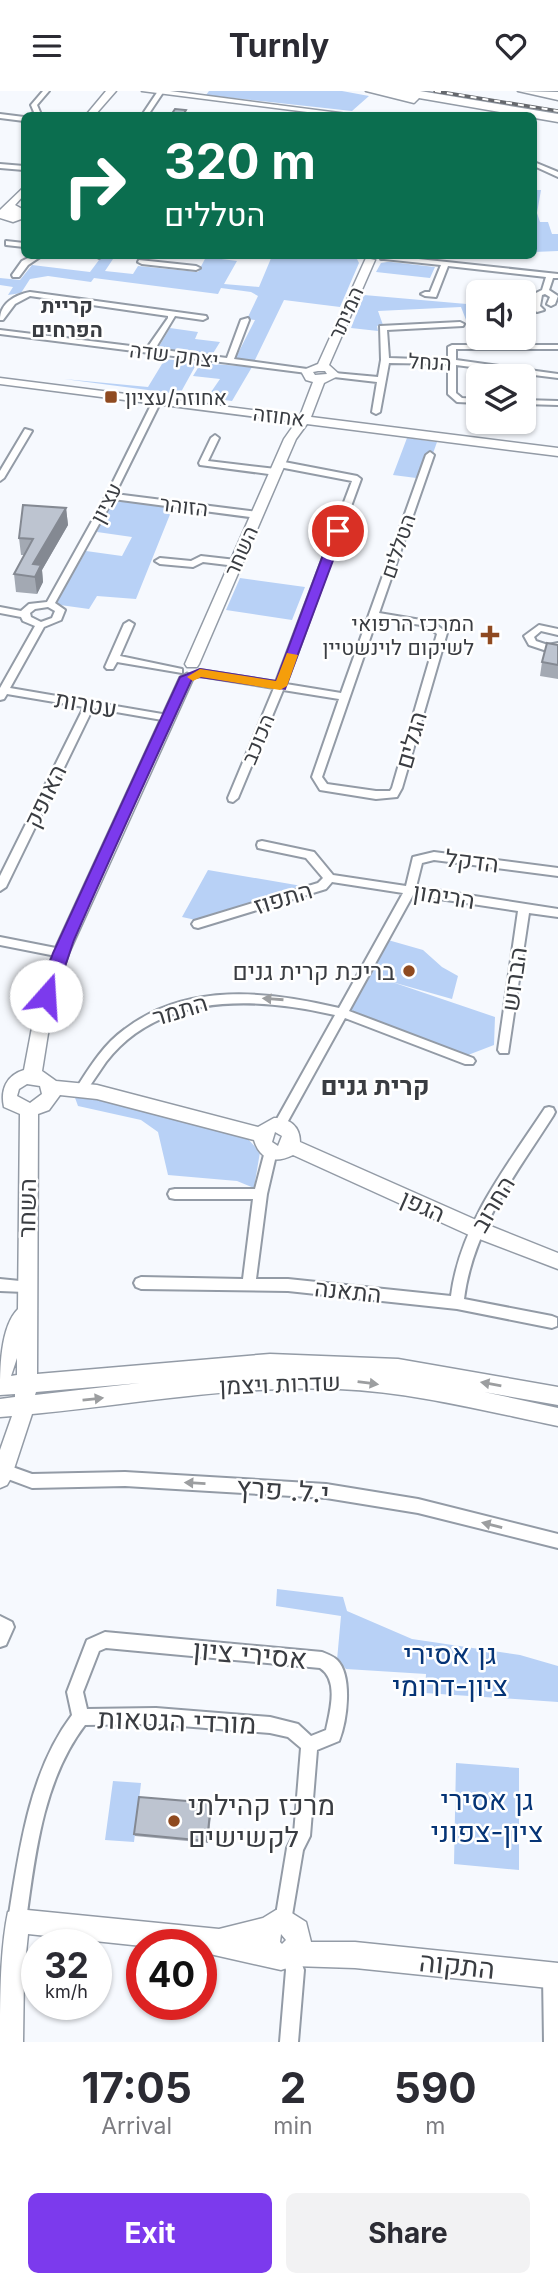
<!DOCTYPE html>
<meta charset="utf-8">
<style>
body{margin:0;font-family:Inter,Heebo,sans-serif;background:#f2f2f3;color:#2b2b33;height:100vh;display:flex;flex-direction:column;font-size:26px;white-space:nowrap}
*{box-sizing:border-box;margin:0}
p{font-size:23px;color:#7c7c81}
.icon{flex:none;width:38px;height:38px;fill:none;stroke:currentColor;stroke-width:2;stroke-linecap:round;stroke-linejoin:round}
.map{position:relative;height:1951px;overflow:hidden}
.drawer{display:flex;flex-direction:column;background:#fff;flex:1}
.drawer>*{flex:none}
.banner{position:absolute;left:21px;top:21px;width:516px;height:147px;border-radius:10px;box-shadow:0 2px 5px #0004;background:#0b6e4f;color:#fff;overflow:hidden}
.buttons{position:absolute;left:466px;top:189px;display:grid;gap:14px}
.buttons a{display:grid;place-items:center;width:70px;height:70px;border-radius:10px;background:#fff;box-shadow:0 2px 5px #0004;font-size:35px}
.speed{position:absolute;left:21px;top:1838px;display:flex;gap:14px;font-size:35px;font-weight:700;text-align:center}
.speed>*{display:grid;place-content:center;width:91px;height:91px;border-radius:50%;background:#fff;box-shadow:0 2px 5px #0004;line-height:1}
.speed small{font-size:18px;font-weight:400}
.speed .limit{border:10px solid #d22;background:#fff;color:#111}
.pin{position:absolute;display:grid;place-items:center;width:60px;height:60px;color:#fff;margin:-30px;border:4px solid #fff;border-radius:50%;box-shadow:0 2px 7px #0007}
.me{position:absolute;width:77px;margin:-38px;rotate:19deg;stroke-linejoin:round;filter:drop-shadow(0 0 5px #0008)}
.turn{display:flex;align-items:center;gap:24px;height:147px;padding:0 28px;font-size:32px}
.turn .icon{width:91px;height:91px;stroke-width:2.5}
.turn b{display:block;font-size:49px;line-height:60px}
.eta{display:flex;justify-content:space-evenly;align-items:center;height:119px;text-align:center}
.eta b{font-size:42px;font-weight:700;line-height:49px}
.action{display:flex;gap:14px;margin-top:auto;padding:14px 28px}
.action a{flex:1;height:80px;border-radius:10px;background:#7c3aed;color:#fff;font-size:28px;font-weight:700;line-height:80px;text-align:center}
.action a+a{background:#f2f2f3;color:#2b2b33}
header{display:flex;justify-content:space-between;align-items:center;height:91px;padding:0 28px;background:#fff;font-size:32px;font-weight:700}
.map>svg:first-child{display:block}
</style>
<header><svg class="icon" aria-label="menu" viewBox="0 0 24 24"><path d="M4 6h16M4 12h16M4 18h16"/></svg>Turnly<svg class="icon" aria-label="heart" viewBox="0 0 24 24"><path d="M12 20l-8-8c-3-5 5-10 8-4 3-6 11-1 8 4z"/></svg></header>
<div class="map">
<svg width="558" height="1951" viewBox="0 0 558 1951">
<rect width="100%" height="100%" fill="#f6f9fe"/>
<!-- green -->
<path fill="#b8d1f6" d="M 209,0 L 342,0 L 369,5 L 352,20 L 206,4 Z
M 534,99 L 541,99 L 537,122 L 540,131 L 548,131 L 552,143 L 558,143 L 558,160 L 534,161 Z
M 102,165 L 115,165 L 105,180 L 133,183 L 138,175 L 198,181 L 206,166 L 237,170 L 224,193 L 259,196 L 272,165 L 335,165 L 357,168 L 359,172 L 340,216 L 284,209 L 254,271 L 235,268 L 255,229 L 247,228 L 258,205 L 251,201 L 221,197 L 218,203 L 94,187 L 91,191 L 48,185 L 30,188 L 21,202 L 8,204 L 13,196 L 0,194 L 0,187 L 20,189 L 32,174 L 90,181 Z
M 387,171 L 391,171 L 435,176 L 430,187 L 376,181 L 381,172 Z
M 364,204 L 478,214 L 478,234 L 468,234 L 461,216 L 378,220 L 383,234 L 377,235 L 378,240 L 351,237 Z
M 170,237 L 198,241 L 195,248 L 220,251 L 212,264 L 158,257 Z
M 165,268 L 197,272 L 181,301 L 209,304 L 220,288 L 193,285 L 201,272 L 252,276 L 232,310 L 64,288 L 148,296 Z
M 407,347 L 437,351 L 424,388 L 393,384 Z
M 112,407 L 173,416 L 136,508 L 97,505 L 89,518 L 60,514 L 57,511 L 86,460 L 122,465 L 132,446 L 97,441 Z
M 240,487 L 305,496 L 292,529 L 226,519 Z
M 208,779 L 302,795 L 196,829 L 182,826 Z
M 388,849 L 423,859 L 442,876 L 458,885 L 452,908 L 392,891 L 495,926 L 494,954 L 468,964 L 347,918 Z
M 74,1004 L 148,1019 L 247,1047 L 260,1061 L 254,1097 L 237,1090 L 168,1084 L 158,1041 L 141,1029 L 78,1015 Z
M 277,1498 L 343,1506 L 347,1520 L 412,1548 L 520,1564 L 558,1575 L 558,1611 L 425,1602 L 426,1583 L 346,1578 L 337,1569 L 341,1525 L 276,1515 Z
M 456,1672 L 519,1677 L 519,1779 L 454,1773 Z
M 113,1690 L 141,1692 L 134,1751 L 105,1749 Z"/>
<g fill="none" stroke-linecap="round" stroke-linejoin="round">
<!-- street casing -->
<g stroke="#939ba6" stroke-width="4">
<path id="street" d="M 43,0 L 49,0 L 37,14 L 40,21 L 37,24 L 31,24 L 34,21 L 31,14 Z
M 158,0 L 164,0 L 148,24 L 142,24 Z
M 0,23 L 24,26 L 24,30 L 0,27 Z
M 534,71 L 558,81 L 558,86 L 534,75 Z
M 0,73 L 24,75 L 24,79 L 0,77 Z
M 6,150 L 24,152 L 24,156 L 6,154 Z
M 34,164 L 43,164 L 28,174 L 19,186 L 13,186 L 12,184 L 22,170 Z
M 95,164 L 102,164 L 103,165 L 99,167 Z
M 381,164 L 558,183 L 558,187 L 553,187 L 549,199 L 558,205 L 555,213 L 551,215 L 547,213 L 550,206 L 545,203 L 542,204 L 540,215 L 544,219 L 537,221 L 532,216 L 534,203 L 542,199 L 546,186 L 448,175 L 436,206 L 425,205 L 421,203 L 425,201 L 430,201 L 441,174 L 384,168 L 381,168 Z
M 139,169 L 196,175 L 200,177 L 196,179 L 142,173 L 138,171 Z
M 30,201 L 206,225 L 207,227 L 203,229 L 175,225 L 155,258 L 227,267 L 241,229 L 248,227 L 249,229 L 234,268 L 307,278 L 311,280 L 307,282 L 0,243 L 0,239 L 147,257 L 168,227 L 168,225 L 30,205 L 15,213 L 3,229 L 0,229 C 0,212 15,204 30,201 Z
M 460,231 L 464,233 L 463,235 L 387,239 L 389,267 L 448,269 L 448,256 L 452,254 L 558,254 L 558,258 L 456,258 L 456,269 L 558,283 L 558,287 L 456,274 L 456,302 L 462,307 L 478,308 L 478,312 L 457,311 L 448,303 L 448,273 L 389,272 L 380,321 L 376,323 L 372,321 L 377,291 L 334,286 L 330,284 L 334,282 L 378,286 L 381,269 L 380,235 Z
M 154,308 L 161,310 L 115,403 L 257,421 L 261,424 L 257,427 L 113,408 L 55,512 L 65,519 L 61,529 L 44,536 L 10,597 L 168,624 L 173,627 L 168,630 L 93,617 L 6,796 L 0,800 L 0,785 L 84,616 L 7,603 L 4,608 L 0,609 L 0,597 L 35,535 L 23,530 L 21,526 L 0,522 L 0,516 L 21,520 L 29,513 L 47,511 L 106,405 ZM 48,516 L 55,520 L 52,527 L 41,531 L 31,526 L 30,522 L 35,518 Z
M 523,309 L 558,310 L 558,314 L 523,313 Z
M 25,338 L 32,340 L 4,387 L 0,390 L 0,380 Z
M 215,344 L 219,347 L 208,370 L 276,378 L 280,381 L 276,384 L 200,374 L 199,372 L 211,347 Z
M 430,361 L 434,364 L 379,522 L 433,531 L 447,542 L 402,697 L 397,706 L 376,708 L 320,699 L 312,686 L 339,608 L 283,599 L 238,707 L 233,711 L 229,710 L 228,707 L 274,597 L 200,585 L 195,582 L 200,579 L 276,591 L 352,390 L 279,376 L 275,373 L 279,370 L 357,385 L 361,388 L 286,593 L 341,602 L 426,364 ZM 377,527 L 427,535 L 437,543 L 392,697 L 390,700 L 376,700 L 327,693 L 322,686 Z
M 201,465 L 236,469 L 241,472 L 236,475 L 203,471 L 193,476 L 160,473 L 155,470 L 160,467 L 191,470 Z
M 129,530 L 134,533 L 120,565 L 182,578 L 182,582 L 117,571 L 113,578 L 107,578 L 105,576 L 124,533 Z
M 539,534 L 558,538 L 558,544 L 541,540 L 534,546 L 536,550 L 548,554 L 558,552 L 558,558 L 547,560 L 529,554 L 524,545 Z
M 262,750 L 314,761 L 333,784 L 406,795 L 413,766 L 434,761 L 558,777 L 558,785 L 434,769 L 422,772 L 416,796 L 558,818 L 558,826 L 529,822 L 508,962 L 500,962 L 498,959 L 518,820 L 413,804 L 349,920 L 473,967 L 475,970 L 473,973 L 465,973 L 345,927 L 283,1039 L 275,1039 L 273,1035 L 335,924 C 257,906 161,900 106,971 C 99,981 92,992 85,1002 L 77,1002 L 75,999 L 77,996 C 91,974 104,953 125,938 C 187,891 268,900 339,917 L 403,802 L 332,791 L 326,798 L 198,837 L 194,836 L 192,833 L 194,830 L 318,792 L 323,787 L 306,767 L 258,757 L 257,754 L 258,751 Z
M 0,846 L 61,858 L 67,862 L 61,866 L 0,854 Z
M 549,1016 L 553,1017 L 555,1021 L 553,1025 C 516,1083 473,1137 464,1208 L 552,1225 L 557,1227 L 557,1235 L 552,1237 L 457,1218 L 288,1200 L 141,1198 L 136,1196 L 134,1192 L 136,1188 L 141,1186 L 243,1188 L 253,1108 L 175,1108 L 170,1107 L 168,1103 L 170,1099 L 175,1098 L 255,1098 L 265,1060 L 266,1056 L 276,1056 L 277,1060 L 267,1103 L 256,1188 L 288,1188 L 451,1205 C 460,1134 506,1076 545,1017 Z
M 0,1188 L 30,1191 L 32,1195 L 30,1199 L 25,1201 L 0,1200 Z
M 4,1373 L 32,1383 L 125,1381 L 326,1393 L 418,1408 L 558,1443 L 558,1457 L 418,1422 L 326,1407 L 125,1395 L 32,1397 L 0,1385 L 0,1375 Z
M 0,1525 L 12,1531 L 14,1536 L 6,1554 L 0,1556 Z
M 105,1541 L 322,1561 C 327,1563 333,1565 337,1569 C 353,1585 347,1630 339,1650 L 317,1659 L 310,1745 L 303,1759 L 290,1836 L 284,1839 L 278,1836 L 275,1830 L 287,1757 L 294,1743 L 301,1657 L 288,1646 L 270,1642 L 156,1633 L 85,1634 C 43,1689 35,1764 26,1830 L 23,1836 L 17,1839 L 11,1836 L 8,1830 C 19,1760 29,1681 72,1624 L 67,1601 L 87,1549 ZM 106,1557 L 320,1577 C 339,1589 330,1620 326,1639 L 311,1645 L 298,1633 L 270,1626 L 156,1617 L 87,1618 L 83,1601 L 99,1560 Z
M 290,1855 L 296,1858 L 304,1879 L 298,1951 L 280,1951 L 286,1879 L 281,1864 L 284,1858 Z
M 552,1875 L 558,1878 L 558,1951 L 544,1951 L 543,1884 L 546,1878 Z"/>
</g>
<!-- secondary casing -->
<g stroke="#939ba6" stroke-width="3">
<path id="secondary" d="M 106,0 L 116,0 L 95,24 L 86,24 Z
M 142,0 L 170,0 L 355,24 L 331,24 Z
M 24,96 L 24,104 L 15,114 L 24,119 L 24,127 L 13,131 L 0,127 L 0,119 Z
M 366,167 L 375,169 L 329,274 L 340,284 L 324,292 L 311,326 L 558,357 L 558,365 L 307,333 L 296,348 L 199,573 L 197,576 L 187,576 L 185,573 L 284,348 L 296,331 L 0,293 L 0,287 L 300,325 L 313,291 L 306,289 L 301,280 L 318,273 ZM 318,280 L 325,280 L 327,283 L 315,284 L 313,281 Z
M 187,582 L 194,586 L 69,862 L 54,905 L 42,980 L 56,990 L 97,994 L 258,1036 L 274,1027 C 289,1027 300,1035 300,1051 L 483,1132 L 558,1162 L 558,1178 L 469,1144 L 293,1064 C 275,1073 260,1069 254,1049 L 97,1008 L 60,1004 L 49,1019 L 38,1023 L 37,1283 L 270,1263 L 398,1268 L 558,1296 L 558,1314 L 484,1301 L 558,1317 L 558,1335 C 485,1320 413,1301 339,1298 C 236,1294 135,1313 32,1323 L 11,1387 L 7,1394 L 0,1397 L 0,1359 L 12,1325 L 0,1326 L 0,1308 L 15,1306 L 15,1303 L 0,1304 C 0,1279 0,1236 18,1218 L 20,1023 L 4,1016 C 0,998 7,984 24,979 L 38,905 L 53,862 L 180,586 ZM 27,993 L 40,995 L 42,1003 L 30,1012 L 17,1005 L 19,998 ZM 275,1041 L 282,1045 L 278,1055 L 272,1051 ZM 17,1267 L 17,1284 L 11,1285 ZM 140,1292 L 35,1304 L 36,1301 Z
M 17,1818 L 219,1838 L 263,1827 L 276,1819 L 287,1819 L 306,1831 L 311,1851 L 355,1851 L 558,1872 L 558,1898 L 355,1877 L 293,1875 L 281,1879 L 201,1861 L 201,1853 L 142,1855 L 28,1843 L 24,1882 L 23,1951 L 0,1951 C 0,1911 0,1859 8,1821 ZM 281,1843 L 286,1849 L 282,1853 L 280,1851 Z"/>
</g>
<!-- highway casing -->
<g stroke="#939ba6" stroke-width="3">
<path id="highway" d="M 366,0 L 420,0 L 558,23 L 558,31 L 419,7 L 414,12 Z
M 518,0 L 558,1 L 558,9 Z"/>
</g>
<!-- street -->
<use href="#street" fill="#fff" fill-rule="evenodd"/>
<!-- secondary -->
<use href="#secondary" fill="#fff" fill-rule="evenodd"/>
<!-- highway -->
<use href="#highway" fill="#fff" fill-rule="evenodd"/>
<!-- rail casing -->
<g stroke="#65686d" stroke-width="3.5">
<path id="rail" d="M 435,0 L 558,20"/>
</g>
<!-- rail -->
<use href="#rail" stroke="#fff" stroke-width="2" stroke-dasharray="6" stroke-linecap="butt"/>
</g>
<!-- wall -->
<path fill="#a3a9b3" d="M 66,417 L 68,434 L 42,479 L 43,491 L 37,503 L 16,501 L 14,483 L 24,464 L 21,464 L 19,447 Z
M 558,554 L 558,588 L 540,585 L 542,571 Z
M 212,1715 L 208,1752 L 135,1745 L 134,1743 Z"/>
<!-- shaded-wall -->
<path fill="#848992" d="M 66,417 L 68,434 L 42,479 L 43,491 L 37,503 L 33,473 Z"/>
<!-- building -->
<path fill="#bdc4d0" stroke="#848992" stroke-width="2" d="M 175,18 L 186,19 L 183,24 L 171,24 Z
M 23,414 L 66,417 L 33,473 L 41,474 L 35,486 L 14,483 L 33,448 L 19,447 Z
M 547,552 L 558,554 L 558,574 L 542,571 Z
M 139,1706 L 211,1712 L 207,1750 L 134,1743 Z"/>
<!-- one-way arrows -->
<defs><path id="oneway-solid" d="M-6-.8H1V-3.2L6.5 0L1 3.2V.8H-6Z" transform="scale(1.75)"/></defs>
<g fill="#9c9ea0">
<use href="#oneway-solid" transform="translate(273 908) rotate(-176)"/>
<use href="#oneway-solid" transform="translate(368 1292) rotate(7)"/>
<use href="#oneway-solid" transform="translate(491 1293) rotate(-170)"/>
<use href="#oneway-solid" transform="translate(93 1308) rotate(-6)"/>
<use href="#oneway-solid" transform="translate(195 1392) rotate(-177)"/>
<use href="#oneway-solid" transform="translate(492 1434) rotate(-166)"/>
</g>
<!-- route -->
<path fill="#7c3aed" stroke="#51269a" stroke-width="2" d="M 338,436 L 344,440 L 285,598 L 200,586 L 192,588 C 152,675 112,762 74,849 C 69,862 57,907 46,911 L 41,909 L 38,905 L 53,862 L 180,586 L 200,578 L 276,590 L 332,440 Z"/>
<!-- slow -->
<path fill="#f59e0b" d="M 287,562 L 298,564 L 287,595 L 280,599 L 201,586 L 193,590 L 187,586 L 200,578 L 276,590 Z"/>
<!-- markers -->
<g fill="#8f4a20" stroke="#fff" stroke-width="2.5">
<rect x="104" y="299" width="14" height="14" rx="3.5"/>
<path d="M486.5 533.5h7v7h7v7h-7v7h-7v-7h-7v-7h7z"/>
<circle cx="409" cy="880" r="7"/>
<circle cx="174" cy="1730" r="7"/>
</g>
<g text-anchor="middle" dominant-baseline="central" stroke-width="5" stroke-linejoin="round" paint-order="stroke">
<!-- far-neighbourhood labels -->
<g font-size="21" font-weight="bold" fill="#3a3d42" stroke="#fff">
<text x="67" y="214">קריית<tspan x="67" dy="24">הפרחים</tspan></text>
</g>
<!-- far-street labels -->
<g font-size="21" fill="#3a3d42" stroke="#fff">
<text transform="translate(346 222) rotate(-66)">המיתר</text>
<text transform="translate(174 264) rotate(7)">יצחק שדה</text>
<text transform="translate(430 271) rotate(3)">הנחל</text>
<text transform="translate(279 325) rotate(7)">אחוזה</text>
<text transform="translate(106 412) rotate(-62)">עציון</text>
<text transform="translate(184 415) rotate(7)">הזוהר</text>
<text transform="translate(398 455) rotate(-71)">הטללים</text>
<text transform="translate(241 460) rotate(-66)">השחר</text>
<text transform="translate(258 648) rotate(-67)">הכוכב</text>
</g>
<!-- far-poi labels -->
<g font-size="21" fill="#3a3d42" stroke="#fff" text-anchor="start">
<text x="125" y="306">אחוזה/עציון</text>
<text x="474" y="532" text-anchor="end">המרכז הרפואי<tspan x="474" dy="24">לשיקום לוינשטיין</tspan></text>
</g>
<!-- street labels -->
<g font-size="24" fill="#3a3d42" stroke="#fff">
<text transform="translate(86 613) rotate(10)">עטרות</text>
<text transform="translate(411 649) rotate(-74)">הגלים</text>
<text transform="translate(45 705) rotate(-64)">האופק</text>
<text transform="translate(472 770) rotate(7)">הדקל</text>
<text transform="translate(444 805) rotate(9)">הרימון</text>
<text transform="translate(283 807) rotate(-17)">התפוז</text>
<text transform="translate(514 888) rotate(-82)">הברוש</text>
<text transform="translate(180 919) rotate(-17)">התמר</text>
<text transform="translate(493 1113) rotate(-59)">החרוב</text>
<text transform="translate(423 1115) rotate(24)">הגפן</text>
<text transform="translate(27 1117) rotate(-89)">השחר</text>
<text transform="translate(348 1200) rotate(6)">התאנה</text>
<text transform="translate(280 1293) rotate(-2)">שדרות ויצמן</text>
</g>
<!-- poi labels -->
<g font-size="24" fill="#3a3d42" stroke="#fff" text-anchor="end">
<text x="395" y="880">בריכת קרית גנים</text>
</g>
<!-- neighbourhood labels -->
<g font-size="26" font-weight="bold" fill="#3a3d42" stroke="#fff">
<text x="375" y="994">קרית גנים</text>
</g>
<!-- near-street labels -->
<g font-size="28" fill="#3a3d42" stroke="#fff">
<text transform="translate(283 1399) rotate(4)">י.ל. פרץ</text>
<text transform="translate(250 1563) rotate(5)">אסירי ציון</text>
<text transform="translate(177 1630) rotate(2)">מורדי הגטאות</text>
<text transform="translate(457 1874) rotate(6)">התקוה</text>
</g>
<!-- near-park labels -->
<g font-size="28" fill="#053476" stroke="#fff">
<text x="450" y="1563">גן אסירי<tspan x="450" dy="32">ציון-דרומי</tspan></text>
<text x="487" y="1709">גן אסירי<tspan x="487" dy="32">ציון-צפוני</tspan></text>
</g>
<!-- near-poi labels -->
<g font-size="28" fill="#3a3d42" stroke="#fff" text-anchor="start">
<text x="188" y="1714">מרכז קהילתי<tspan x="188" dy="32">לקשישים</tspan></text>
</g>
</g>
</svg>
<div class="buttons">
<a><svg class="icon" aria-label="sound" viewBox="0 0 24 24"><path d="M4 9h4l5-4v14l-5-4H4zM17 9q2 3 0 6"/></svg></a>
<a><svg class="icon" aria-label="layers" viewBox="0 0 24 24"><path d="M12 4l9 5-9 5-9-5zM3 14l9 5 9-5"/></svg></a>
</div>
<div class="speed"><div>32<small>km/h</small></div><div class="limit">40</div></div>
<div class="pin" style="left:338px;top:440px;background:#d93025"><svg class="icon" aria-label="arrive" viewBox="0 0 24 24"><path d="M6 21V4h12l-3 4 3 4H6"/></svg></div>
<svg class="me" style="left:46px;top:905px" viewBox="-20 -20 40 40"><circle r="19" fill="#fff"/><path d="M0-13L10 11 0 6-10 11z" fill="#7c3aed"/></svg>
<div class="banner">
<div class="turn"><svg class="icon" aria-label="right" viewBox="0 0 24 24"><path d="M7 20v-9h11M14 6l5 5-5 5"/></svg><div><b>320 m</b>הטללים</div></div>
</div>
</div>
<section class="drawer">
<div class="eta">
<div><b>17:05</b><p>Arrival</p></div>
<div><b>2</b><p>min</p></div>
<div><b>590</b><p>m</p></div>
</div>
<div class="action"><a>Exit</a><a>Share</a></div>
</section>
